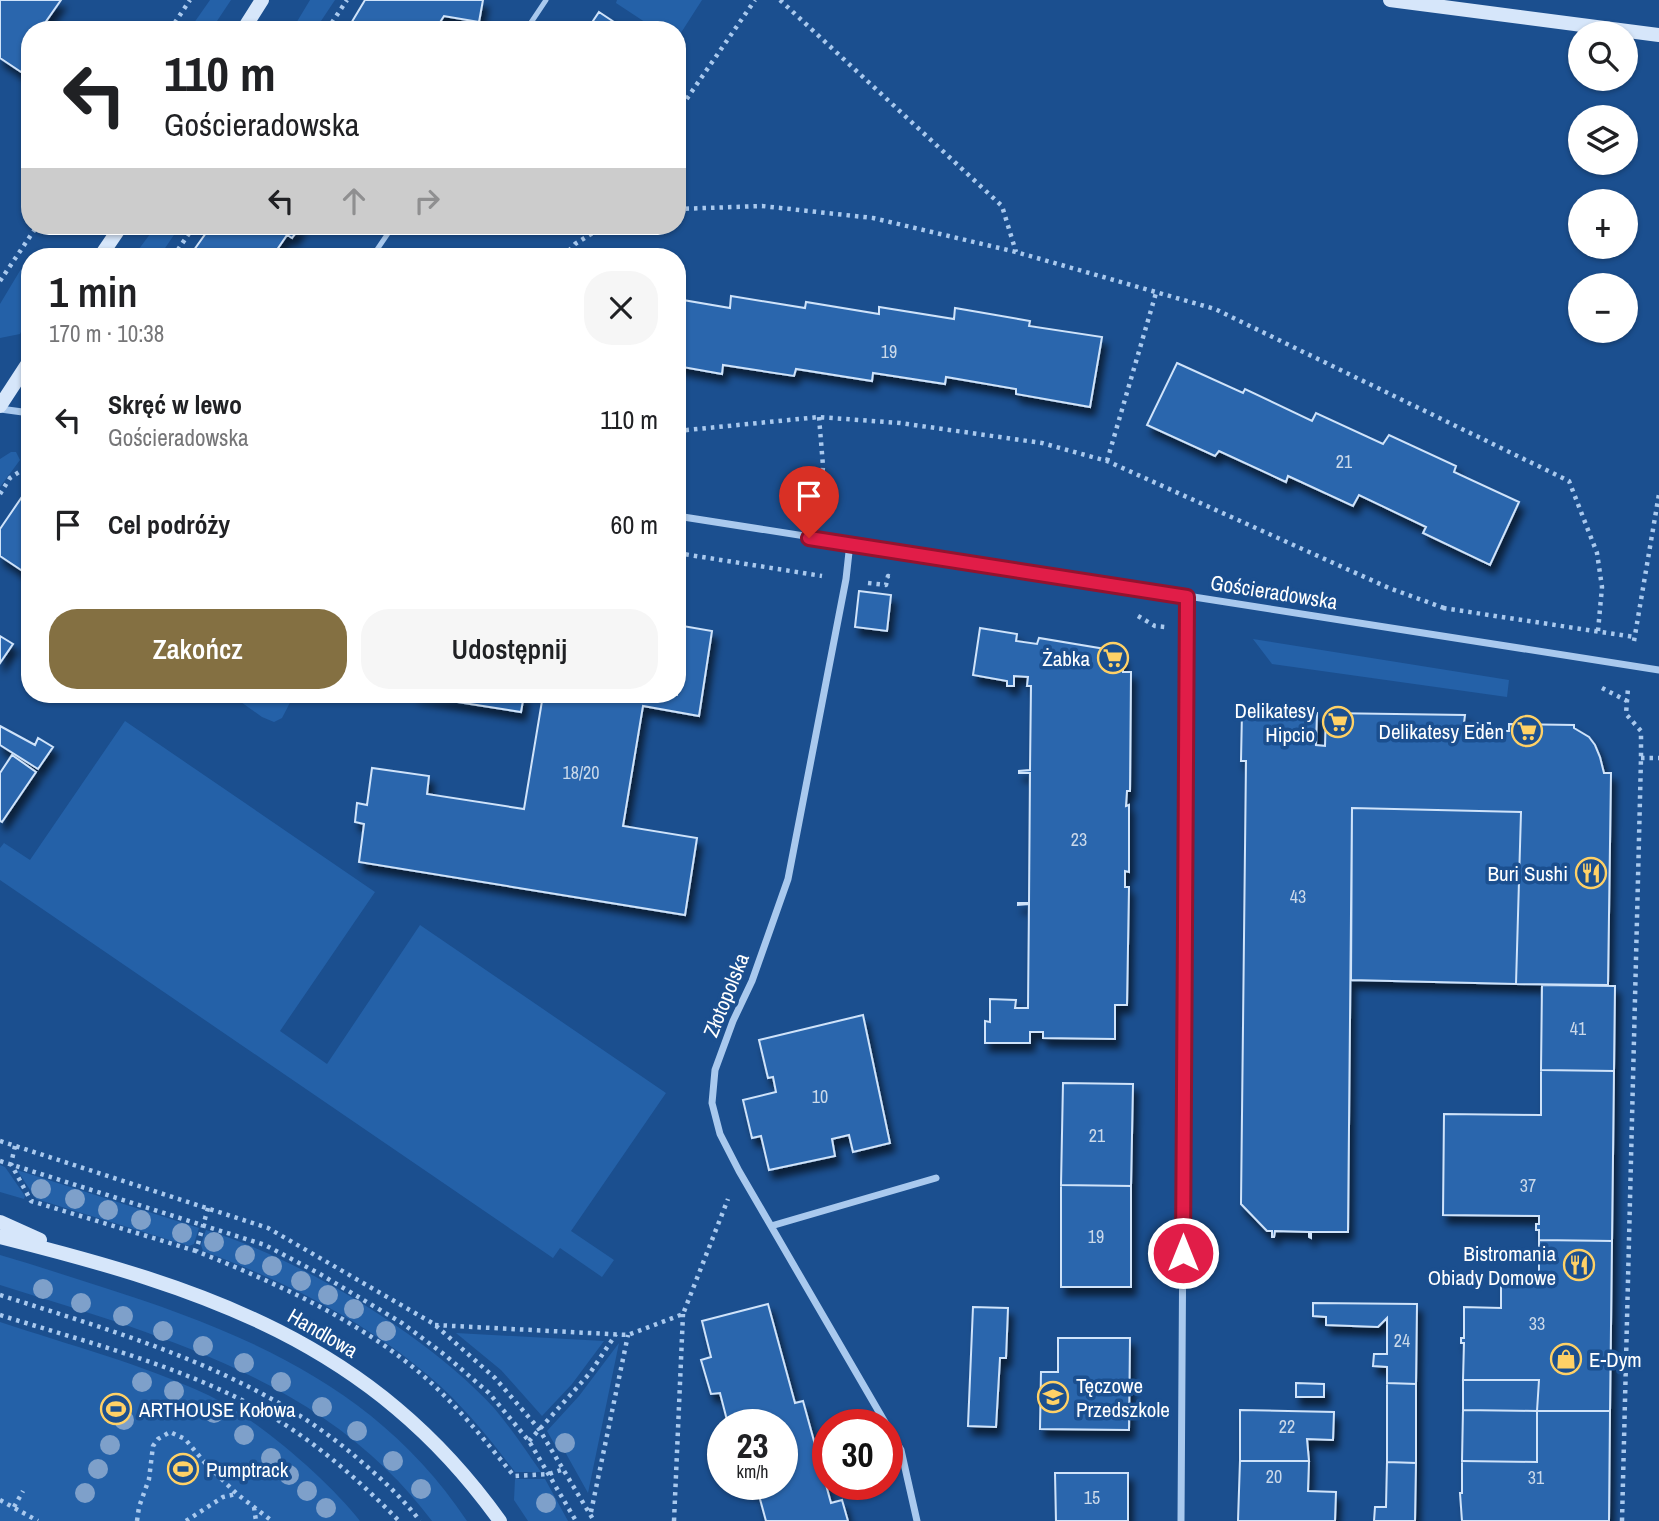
<!DOCTYPE html>
<html lang="pl">
<meta charset="utf-8">
<style>
body{margin:0;font-family:"Archivo Narrow",sans-serif;background:#f6f6f6;color:#202124;height:100vh;display:flex;flex-direction:column;font-size:26px;white-space:nowrap}
*{box-sizing:border-box;margin:0}
p{font-size:23px;color:#757577}
.icon{flex:none;width:38px;height:38px;fill:none;stroke:currentColor;stroke-width:2;stroke-linecap:round;stroke-linejoin:round}
.map{position:relative;flex:1;overflow:hidden}
.side{position:absolute;left:21px;top:248px;width:665px;height:455px;display:flex;flex-direction:column;background:#fff;border-radius:28px;box-shadow:0 2px 5px #0004}
.side>*{flex:none}
.banner{position:absolute;left:21px;top:21px;width:665px;height:214px;border-radius:28px;box-shadow:0 2px 5px #0004;background:#fff;color:#202124;overflow:hidden}
.buttons{position:absolute;left:1568px;top:21px;display:grid;gap:14px}
.buttons a{display:grid;place-items:center;width:70px;height:70px;border-radius:50%;background:#fff;box-shadow:0 2px 5px #0004;font-size:35px}
.speed{position:absolute;left:707px;top:1409px;display:flex;gap:14px;font-size:35px;font-weight:700;text-align:center}
.speed>*{display:grid;place-content:center;width:91px;height:91px;border-radius:50%;background:#fff;box-shadow:0 2px 5px #0004;line-height:1}
.speed small{font-size:18px;font-weight:400}
.speed .limit{border:10px solid #d22;background:#fff;color:#111}
.pin{position:absolute;display:grid;place-items:center;width:60px;height:60px;color:#fff;margin:-72px -30px;border-radius:50% 50% 50% 0;rotate:-45deg;box-shadow:0 0 7px #0007}
.pin .icon{rotate:45deg}
.me{position:absolute;width:77px;margin:-38px;rotate:0deg;stroke-linejoin:round;filter:drop-shadow(0 0 5px #0008)}
.turn{display:flex;align-items:center;gap:24px;height:147px;padding:0 28px;font-size:32px}
.turn .icon{width:91px;height:91px;stroke-width:2.5}
.turn b{display:block;font-size:49px;line-height:60px}
.lanes{display:flex;align-items:center;height:66px;padding:0 28px;background:#0003;justify-content:center;gap:35px;direction:ltr}
.lanes .off{opacity:.35}
.round{display:grid;place-items:center;flex:none;width:74px;height:74px;border-radius:28px;background:#f6f6f6}
.summary{display:flex;align-items:center;justify-content:space-between;height:119px;padding:0 28px}
h1{font-size:42px;font-weight:600;line-height:52px}
.action{display:flex;gap:14px;margin-top:auto;padding:14px 28px}
.action a{flex:1;height:80px;border-radius:28px;background:#847042;color:#fff;font-size:28px;font-weight:600;line-height:80px;text-align:center}
.action a+a{background:#f6f6f6;color:#202124}
ul{padding:0;list-style:none}
li{display:flex;align-items:center;gap:21px;height:105px;padding:0 28px}
li div{flex:1}
li b{display:block;font-size:26px}
li em{font-style:normal}
.map>svg:first-child{display:block}
</style>
<div class="map">
<svg width="1659" height="1521" viewBox="0 0 1659 1521">
<defs>
<filter id="shadow"><feDropShadow dx="4.5" dy="8" stdDeviation="3.5" flood-color="#0009"/></filter>
</defs>
<rect width="100%" height="100%" fill="#1b4f8f"/>
<!-- green -->
<path fill="#2461a8" d="M 210,0 L 231,0 L 211,30 L 189,30 Z
M 310,0 L 335,0 L 315,30 L 292,30 Z
M 617,0 L 702,0 L 677,39 L 677,30 L 657,30 L 616,3 Z
M 156,226 L 180,226 L 159,257 L 133,257 Z
M 21,269 L 30,271 L 30,314 L 20,334 L 0,338 L 0,304 Z
M 11,452 L 16,452 L 20,460 L 0,487 L 0,459 Z
M 1253,639 L 1509,680 L 1507,697 L 1272,664 Z
M 231,695 L 294,695 L 282,718 L 274,722 L 262,717 Z
M 125,721 L 375,892 L 280,1031 L 327,1064 L 420,925 L 666,1093 L 571,1231 L 614,1260 L 602,1277 L 560,1248 L 553,1258 L 0,880 L 0,848 L 4,843 L 30,860 Z
M 0,1165 L 5,1167 L 25,1196 L 24,1199 L 0,1192 Z
M 17,1170 L 199,1228 L 194,1244 L 189,1246 L 36,1199 Z
M 206,1230 C 301,1259 427,1335 494,1408 C 511,1428 526,1451 541,1472 L 515,1472 C 490,1439 462,1404 430,1377 C 364,1320 284,1281 203,1251 L 201,1245 Z
M 0,1255 C 34,1265 68,1276 102,1287 C 247,1333 380,1389 467,1521 L 432,1521 C 418,1503 403,1485 386,1469 C 283,1368 134,1327 0,1285 Z
M 0,1322 C 69,1345 142,1364 208,1395 C 255,1417 328,1480 360,1521 L 0,1521 Z
M 456,1333 L 604,1341 L 572,1384 L 542,1416 L 501,1370 Z
M 619,1343 L 588,1493 L 564,1450 L 559,1452 L 547,1431 L 579,1396 Z
M 515,1479 L 545,1479 L 568,1521 L 528,1521 L 514,1500 Z"/>
<!-- building -->
<path fill="#2a66ad" stroke="#cfe3fa" stroke-width="2" filter="url(#shadow)" d="M 0,0 L 61,0 L 40,30 L 30,30 L 30,60 L 21,72 L 0,58 Z
M 365,0 L 483,0 L 479,22 L 444,16 L 435,30 L 347,30 Z
M 599,12 L 626,30 L 587,30 Z
M 211,226 L 273,226 L 287,235 L 272,257 L 189,257 Z
M 273,226 L 301,226 L 292,238 Z
M 731,296 L 805,308 L 806,302 L 879,314 L 879,307 L 954,319 L 955,308 L 1030,321 L 1029,326 L 1102,337 L 1090,407 L 1016,394 L 1016,389 L 946,377 L 945,384 L 873,373 L 872,381 L 796,369 L 794,376 L 723,365 L 722,374 L 677,366 L 677,299 L 730,308 Z
M 1177,363 L 1243,393 L 1245,389 L 1312,421 L 1316,413 L 1383,444 L 1389,435 L 1456,466 L 1454,472 L 1519,502 L 1490,565 L 1423,533 L 1426,527 L 1359,495 L 1353,506 L 1288,476 L 1286,482 L 1219,451 L 1215,456 L 1147,425 Z
M 28,488 L 30,489 L 30,576 L 0,556 L 0,529 Z
M 30,577 L 30,592 L 23,587 Z
M 859,591 L 891,595 L 887,631 L 855,627 Z
M 677,625 L 712,631 L 699,716 L 643,706 L 623,826 L 697,838 L 685,915 L 359,862 L 364,824 L 355,822 L 357,803 L 367,805 L 372,768 L 429,776 L 427,794 L 524,809 L 543,695 L 677,695 Z
M 980,628 L 1017,634 L 1016,641 L 1037,644 L 1039,638 L 1117,651 L 1122,656 L 1123,672 L 1131,672 L 1130,791 L 1127,791 L 1126,806 L 1129,805 L 1129,872 L 1125,871 L 1125,887 L 1129,887 L 1127,1005 L 1115,1005 L 1115,1039 L 1043,1038 L 1043,1032 L 1030,1032 L 1030,1043 L 985,1043 L 985,1021 L 990,1022 L 990,999 L 1016,1000 L 1015,1008 L 1028,1008 L 1029,904 L 1018,905 L 1018,903 L 1029,903 L 1030,773 L 1019,773 L 1019,771 L 1030,770 L 1031,686 L 1027,686 L 1028,677 L 1014,676 L 1014,686 L 1007,686 L 1007,681 L 973,675 Z
M 0,636 L 13,644 L 0,663 Z
M 413,695 L 524,695 L 521,712 Z
M 1242,712 L 1317,713 L 1316,745 L 1325,746 L 1326,713 L 1465,715 L 1464,723 L 1490,723 L 1490,731 L 1509,731 L 1509,724 L 1574,725 L 1574,728 L 1589,737 L 1595,745 L 1600,757 L 1604,773 L 1611,773 L 1608,985 L 1516,984 L 1521,812 L 1352,808 L 1348,1232 L 1311,1232 L 1311,1238 L 1309,1237 L 1309,1232 L 1275,1231 L 1274,1237 L 1272,1237 L 1272,1231 L 1267,1231 L 1241,1204 L 1246,761 L 1241,761 Z
M 0,726 L 35,745 L 38,738 L 53,747 L 38,769 L 0,745 Z
M 12,755 L 36,772 L 2,822 L 0,821 L 0,773 Z
M 1352,808 L 1521,812 L 1516,984 L 1351,980 Z
M 1542,985 L 1615,986 L 1614,1071 L 1541,1070 Z
M 863,1015 L 890,1143 L 853,1152 L 849,1135 L 832,1139 L 835,1156 L 769,1170 L 761,1136 L 752,1138 L 743,1100 L 776,1092 L 773,1077 L 768,1078 L 759,1040 Z
M 1541,1070 L 1614,1071 L 1612,1241 L 1539,1240 L 1539,1230 L 1536,1230 L 1536,1224 L 1539,1224 L 1539,1216 L 1443,1215 L 1444,1114 L 1541,1115 Z
M 1063,1083 L 1133,1084 L 1131,1186 L 1061,1185 Z
M 1061,1185 L 1131,1186 L 1131,1287 L 1061,1287 Z
M 1539,1240 L 1612,1241 L 1610,1411 L 1537,1411 L 1539,1380 L 1463,1380 L 1464,1343 L 1461,1343 L 1461,1338 L 1464,1338 L 1464,1307 L 1501,1308 L 1501,1277 L 1539,1278 Z
M 1313,1303 L 1417,1304 L 1416,1384 L 1387,1383 L 1387,1367 L 1373,1366 L 1374,1354 L 1387,1354 L 1387,1318 L 1378,1327 L 1326,1325 L 1326,1317 L 1313,1316 Z
M 768,1304 L 795,1403 L 803,1401 L 831,1503 L 842,1500 L 848,1521 L 766,1521 L 757,1488 L 749,1489 L 747,1484 L 782,1484 L 782,1424 L 739,1424 L 738,1421 L 728,1424 L 720,1393 L 711,1394 L 701,1360 L 711,1357 L 702,1321 Z
M 973,1307 L 1008,1308 L 1006,1358 L 1000,1358 L 996,1427 L 968,1426 Z
M 1058,1338 L 1130,1338 L 1129,1430 L 1040,1429 L 1041,1372 L 1058,1372 Z
M 1463,1380 L 1539,1380 L 1537,1411 L 1463,1410 Z
M 1296,1383 L 1324,1384 L 1324,1397 L 1296,1397 Z
M 1387,1383 L 1416,1384 L 1416,1463 L 1387,1462 Z
M 1240,1410 L 1334,1412 L 1333,1440 L 1307,1439 L 1309,1461 L 1240,1461 Z
M 1463,1410 L 1537,1411 L 1537,1462 L 1462,1461 Z
M 1537,1411 L 1610,1411 L 1609,1521 L 1462,1521 L 1460,1493 L 1462,1493 L 1462,1461 L 1537,1462 Z
M 1240,1461 L 1309,1461 L 1308,1491 L 1336,1492 L 1335,1521 L 1238,1521 Z
M 1387,1462 L 1416,1463 L 1415,1521 L 1374,1521 L 1375,1507 L 1386,1507 Z
M 1055,1473 L 1128,1473 L 1128,1521 L 1056,1521 Z"/>
<g fill="none" stroke-linecap="round" stroke-linejoin="round">
<!-- path -->
<path stroke="#a9c9ee" stroke-width="4.5" stroke-dasharray="3.5 5" stroke-linecap="butt" d="M 780,0 L 1002,206 L 1016,252
M 170,30 L 190,0
M 327,30 L 347,0
M 677,113 L 755,0
M 677,209 L 762,206 L 873,218 L 1016,252 L 1215,309 L 1569,481 L 1597,553 L 1602,587 L 1598,631
M 173,257 L 194,226
M 563,257 L 575,244 L 604,226
M 0,281 L 37,226
M 819,417 L 823,466 L 820,513
M 677,431 L 819,417 L 900,423 L 1042,443 L 1107,461 L 1389,588 L 1444,608 L 1443,610
M 1107,461 L 1156,293
M 0,494 L 10,478 L 30,465
M 677,553 L 822,576
M 868,583 L 886,585 L 888,576 L 891,577
M 1443,608 L 1634,637
M 1138,616 L 1155,626 L 1165,627
M 1634,641 L 1659,494
M 1602,688 L 1627,701
M 1641,758 L 1659,758
M 0,1141 L 268,1228 L 434,1324 L 495,1378 L 539,1429 L 594,1521
M 15,1146 L 11,1164 L 31,1201 L 196,1251
M 0,1161 L 265,1245 L 320,1274 L 402,1323 L 445,1355 L 489,1393 L 529,1441 L 576,1521
M 208,1208 L 196,1251 C 278,1284 362,1321 428,1380 C 460,1409 487,1443 514,1476 L 549,1474 L 564,1469
M 0,1295 C 128,1336 262,1373 364,1464 C 385,1482 403,1499 420,1521
M 0,1315 C 89,1343 190,1368 271,1416 C 318,1444 361,1482 399,1521
M 435,1325 L 628,1335 L 683,1314 L 728,1199
M 529,1441 L 590,1373 L 616,1334
M 0,1500 L 38,1521
M 14,1507 L 23,1491
M 254,1507 L 256,1521
M 591,1512 L 628,1335
M 137,1521 L 139,1507 L 149,1479 L 153,1446 L 158,1439 L 170,1432 L 185,1439 L 206,1464 L 237,1494 L 272,1521
M 186,1521 L 223,1497 L 236,1494
M 674,1521 L 683,1314
M 1622,1521 L 1641,758 L 1641,731 L 1626,714 L 1628,688"/>
<!-- lane -->
<path stroke="#a9c9ee" stroke-width="5" d="M 526,30 L 546,0
M 372,257 L 393,226"/>
<!-- street -->
<path stroke="#a9c9ee" stroke-width="7" d="M 0,409 L 30,413
M 677,516 L 1659,670
M 850,543 L 846,579 L 788,879 L 752,981 L 733,1021 L 715,1070 L 712,1103 L 720,1134 L 739,1171 L 886,1424
M 771,1226 L 936,1178
M 887,1426 L 901,1450 L 917,1521
M 1181,1521 L 1187,597"/>
<!-- secondary -->
<path stroke="#d6e6fa" stroke-width="14" d="M 1390,0 L 1659,35
M 243,30 L 262,0
M 100,257 L 121,226
M 0,406 L 30,360
M 0,1222 L 40,1240
M 0,1237 C 204,1288 372,1342 500,1521"/>
</g>
<!-- trees -->
<g fill="#7ea0ca">
<circle cx="41" cy="1189" r="10"/>
<circle cx="75" cy="1199" r="10"/>
<circle cx="108" cy="1210" r="10"/>
<circle cx="141" cy="1220" r="10"/>
<circle cx="182" cy="1233" r="10"/>
<circle cx="214" cy="1242" r="10"/>
<circle cx="245" cy="1255" r="10"/>
<circle cx="272" cy="1266" r="10"/>
<circle cx="301" cy="1281" r="10"/>
<circle cx="43" cy="1289" r="10"/>
<circle cx="328" cy="1295" r="10"/>
<circle cx="81" cy="1303" r="10"/>
<circle cx="354" cy="1309" r="10"/>
<circle cx="123" cy="1316" r="10"/>
<circle cx="163" cy="1331" r="10"/>
<circle cx="386" cy="1331" r="10"/>
<circle cx="203" cy="1346" r="10"/>
<circle cx="244" cy="1363" r="10"/>
<circle cx="142" cy="1382" r="10"/>
<circle cx="281" cy="1382" r="10"/>
<circle cx="174" cy="1391" r="10"/>
<circle cx="322" cy="1407" r="10"/>
<circle cx="214" cy="1413" r="10"/>
<circle cx="124" cy="1420" r="10"/>
<circle cx="357" cy="1431" r="10"/>
<circle cx="244" cy="1435" r="10"/>
<circle cx="565" cy="1443" r="10"/>
<circle cx="110" cy="1445" r="10"/>
<circle cx="271" cy="1458" r="10"/>
<circle cx="393" cy="1461" r="10"/>
<circle cx="98" cy="1469" r="10"/>
<circle cx="289" cy="1475" r="10"/>
<circle cx="421" cy="1489" r="10"/>
<circle cx="307" cy="1491" r="10"/>
<circle cx="85" cy="1493" r="10"/>
<circle cx="546" cy="1503" r="10"/>
<circle cx="326" cy="1508" r="10"/>
</g>
<g fill="none" stroke-linecap="round" stroke-linejoin="round">
<!-- route casing -->
<g stroke="#92132f" stroke-width="18">
<path id="route" d="M 809,538 L 1187,597 L 1183,1253"/>
</g>
<!-- route -->
<use href="#route" stroke="#e11d48" stroke-width="12"/>
</g>
<!-- icons -->
<defs>
<g id="supermarket-ring" transform="scale(1.575)"><circle r="9.5" fill="#1b4f8f" stroke="#ffd166" stroke-width="1.5"/><path d="M-6-5.5h2.5l.6 2H6L4.5 2H-2.5L-4.4-4H-6ZM-1.5 3.2a1.3 1.3 0 1 0 .1 0ZM3 3.2a1.3 1.3 0 1 0 .1 0Z" fill="#ffd166"/></g>
<g id="restaurant-ring" transform="scale(1.575)"><circle r="9.5" fill="#1b4f8f" stroke="#ffd166" stroke-width="1.5"/><path d="M-5-6h1v4h1v-4h1v4h1v-4h1v5L-1.5 .5V6h-2V.5L-5-1ZM5-6V6H3V1.5H1.5Q1.5-4 5-6Z" fill="#ffd166"/></g>
<g id="shop-ring" transform="scale(1.575)"><circle r="9.5" fill="#1b4f8f" stroke="#ffd166" stroke-width="1.5"/><path d="M-5-2.5h2.3a2.7 3.5 0 0 1 5.4 0H5L5.5 6h-11ZM-1.5-2.5h3a1.5 2.3 0 0 0-3 0Z" fill="#ffd166"/></g>
<g id="school-ring" transform="scale(1.575)"><circle r="9.5" fill="#1b4f8f" stroke="#ffd166" stroke-width="1.5"/><path d="M0-5L7-2L0 1L-7-2ZM-4 1L0 2.5L4 1V4Q0 6-4 4Z" fill="#ffd166"/></g>
<g id="stadium-ring" transform="scale(1.575)"><circle r="9.5" fill="#1b4f8f" stroke="#ffd166" stroke-width="1.5"/><path d="M0-5a6.5 5 0 1 0 0 10a6.5 5 0 1 0 0-10ZM-3.5-1.8h7v3.6h-7Z" fill="#ffd166"/></g>
</defs>
<g fill-rule="evenodd">
<use href="#supermarket-ring" x="1113" y="658"/>
<use href="#supermarket-ring" x="1338" y="722"/>
<use href="#supermarket-ring" x="1527" y="731"/>
<use href="#restaurant-ring" x="1591" y="873"/>
<use href="#restaurant-ring" x="1579" y="1265"/>
<use href="#shop-ring" x="1566" y="1359"/>
<use href="#school-ring" x="1053" y="1397"/>
<use href="#stadium-ring" x="116" y="1409"/>
<use href="#stadium-ring" x="183" y="1469"/>
</g>
<g text-anchor="middle" dominant-baseline="central" stroke-width="7" stroke-linejoin="round" paint-order="stroke">
<!-- number labels -->
<g font-size="18" fill="#cad9ea">
<text x="889" y="351">19</text>
<text x="1344" y="461">21</text>
<text x="581" y="772">18/20</text>
<text x="1079" y="839">23</text>
<text x="1298" y="896">43</text>
<text x="1578" y="1028">41</text>
<text x="820" y="1096">10</text>
<text x="1097" y="1135">21</text>
<text x="1528" y="1185">37</text>
<text x="1096" y="1236">19</text>
<text x="1537" y="1323">33</text>
<text x="1402" y="1340">24</text>
<text x="1287" y="1426">22</text>
<text x="1274" y="1476">20</text>
<text x="1536" y="1477">31</text>
<text x="1092" y="1497">15</text>
</g>
<!-- street labels -->
<g font-size="21" fill="#fff" stroke="#1b4f8f">
<text transform="translate(1274 592) rotate(9)">Gościeradowska</text>
<text transform="translate(726 995) rotate(-68)">Złotopolska</text>
<text transform="translate(323 1333) rotate(30)">Handlowa</text>
</g>
<!-- poi labels -->
<g font-size="21" fill="#fff" stroke="#1b4f8f" text-anchor="end">
<text x="1090" y="658">Żabka</text>
<text x="1315" y="710">Delikatesy<tspan x="1315" dy="24">Hipcio</tspan></text>
<text x="1504" y="731">Delikatesy Eden</text>
<text x="1568" y="873">Buri Sushi</text>
<text x="1556" y="1253">Bistromania<tspan x="1556" dy="24">Obiady Domowe</tspan></text>
<text x="1589" y="1359" text-anchor="start">E-Dym</text>
<text x="1076" y="1385" text-anchor="start">Tęczowe<tspan x="1076" dy="24">Przedszkole</tspan></text>
<text x="139" y="1409" text-anchor="start">ARTHOUSE Kołowa</text>
<text x="206" y="1469" text-anchor="start">Pumptrack</text>
</g>
</g>
</svg>
<div class="buttons">
<a><svg class="icon" aria-label="search" viewBox="0 0 24 24"><circle cx="10" cy="10" r="6"/><path d="M15 15l6 6"/></svg></a>
<a><svg class="icon" aria-label="layers" viewBox="0 0 24 24"><path d="M12 4l9 5-9 5-9-5zM3 14l9 5 9-5"/></svg></a>
<a>+</a>
<a>−</a>
</div>
<div class="speed"><div>23<small>km/h</small></div><div class="limit">30</div></div>
<div class="pin" style="left:809px;top:538px;background:#d93025"><svg class="icon" aria-label="arrive" viewBox="0 0 24 24"><path d="M6 21V4h12l-3 4 3 4H6"/></svg></div>
<svg class="me" style="left:1183px;top:1253px" viewBox="-20 -20 40 40"><circle r="17" fill="#e11d48" stroke="#fff" stroke-width="3"/><path d="M0-11L8 9 0 5-8 9z" fill="#fff"/></svg>
<div class="banner">
<div class="turn"><svg class="icon" aria-label="left" viewBox="0 0 24 24"><path d="M17 20v-9H6M10 6l-5 5 5 5"/></svg><div><b>110 m</b>Gościeradowska</div></div>
<div class="lanes"><svg class="icon" aria-label="left" viewBox="0 0 24 24"><path d="M17 20v-9H6M10 6l-5 5 5 5"/></svg><svg class="icon off" aria-label="ahead" viewBox="0 0 24 24"><path d="M12 20V5M6 11l6-6 6 6"/></svg><svg class="icon off" aria-label="right" viewBox="0 0 24 24"><path d="M7 20v-9h11M14 6l5 5-5 5"/></svg></div>
</div>
<section class="side">
<div class="summary"><div><h1>1 min</h1><p>170 m · 10:38</p></div><a class="round"><svg class="icon" aria-label="close" viewBox="0 0 24 24"><path d="M6 6l12 12M18 6L6 18"/></svg></a></div>
<ul>
<li><svg class="icon" aria-label="left" viewBox="0 0 24 24"><path d="M17 20v-9H6M10 6l-5 5 5 5"/></svg><div><b>Skręć w lewo</b><p>Gościeradowska</p></div><em>110 m</em></li>
<li><svg class="icon" aria-label="arrive" viewBox="0 0 24 24"><path d="M6 21V4h12l-3 4 3 4H6"/></svg><div><b>Cel podróży</b></div><em>60 m</em></li>
</ul>
<div class="action"><a>Zakończ</a><a>Udostępnij</a></div>
</section>
</div>
